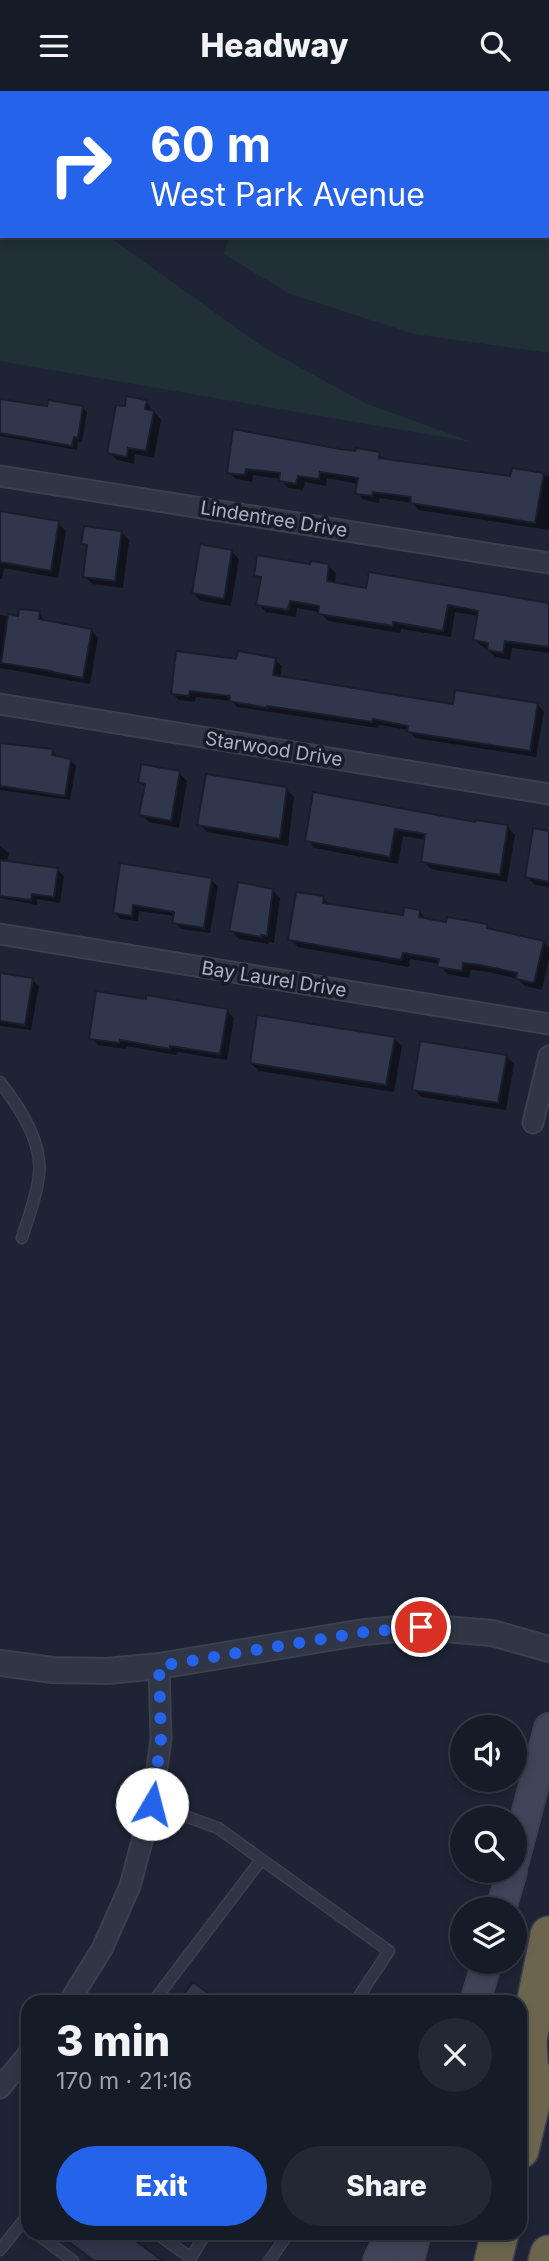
<!DOCTYPE html>
<meta charset="utf-8">
<style>
body{margin:0;font-family:Inter,sans-serif;background:#232834;color:#f1f3f6;height:100vh;display:flex;flex-direction:column;font-size:26px;white-space:nowrap}
*{box-sizing:border-box;margin:0}
p{font-size:23px;color:#9ea1a8}
.icon{flex:none;width:38px;height:38px;fill:none;stroke:currentColor;stroke-width:2;stroke-linecap:round;stroke-linejoin:round}
.map{position:relative;flex:1;overflow:hidden}
.details{position:absolute;left:21px;top:1904px;width:506px;height:245px;display:flex;flex-direction:column;background:#161b28;border-radius:21px;box-shadow:0 4px 10px #0003,0 0 0 2px #353945}
.details>*{flex:none}
.guide{position:absolute;left:0px;top:0px;width:550px;height:147px;box-shadow:0 4px 10px #0003,0 0 0 2px #353945;background:#2563eb;color:#fff;overflow:hidden}
.buttons{position:absolute;left:450px;top:1624px;display:grid;gap:14px}
.buttons a{display:grid;place-items:center;width:77px;height:77px;border-radius:50%;background:#161b28;box-shadow:0 4px 10px #0003,0 0 0 2px #353945;font-size:35px}
.pin{position:absolute;display:grid;place-items:center;width:60px;height:60px;color:#fff;margin:-30px;border:4px solid #fff;border-radius:50%;box-shadow:0 2px 7px #0007}
.me{position:absolute;width:77px;margin:-38px;rotate:8deg;stroke-linejoin:round;filter:drop-shadow(0 0 5px #0008)}
.turn{display:flex;align-items:center;gap:24px;height:147px;padding:0 35px;font-size:32px}
.turn .icon{width:91px;height:91px;stroke-width:2.5}
.turn b{display:block;font-size:49px;line-height:60px}
.round{display:grid;place-items:center;flex:none;width:74px;height:74px;border-radius:37px;background:#232834}
.overview{display:flex;align-items:center;justify-content:space-between;height:119px;padding:0 35px}
h1{font-size:42px;font-weight:800;line-height:52px}
.button{display:flex;gap:14px;margin-top:auto;padding:14px 35px}
.button a{flex:1;height:80px;border-radius:42px;background:#2563eb;color:#fff;font-size:28px;font-weight:800;line-height:80px;text-align:center}
.button a+a{background:#232834;color:#f1f3f6}
header{display:flex;justify-content:space-between;align-items:center;height:91px;padding:0 35px;background:#161b28;font-size:32px;font-weight:800}
.map>svg:first-child{display:block}
</style>
<header><svg class="icon" aria-label="menu" viewBox="0 0 24 24"><path d="M4 6h16M4 12h16M4 18h16"/></svg>Headway<svg class="icon" aria-label="search" viewBox="0 0 24 24"><circle cx="10" cy="10" r="6"/><path d="M15 15l6 6"/></svg></header>
<div class="map">
<svg width="549" height="2170" viewBox="0 0 549 2170">
<rect width="100%" height="100%" fill="#1e2435"/>
<!-- green -->
<path fill="#203036" d="M 257,0 L 549,0 L 549,262 L 414,243 L 290,203 L 224,163 L 229,145 L 548,145 L 548,2 L 257,2 Z
M 0,24 L 2,145 L 108,145 L 263,256 L 365,312 L 472,351 L 0,270 Z"/>
<!-- shadow -->
<path fill="#0007" d="M 0,310 L 48,317 L 82,316 L 87,321 L 82,351 L 78,351 L 77,359 L 0,345 Z
M 146,311 L 161,329 L 154,367 L 135,363 L 134,373 L 117,369 L 109,362 L 126,317 Z
M 340,360 L 379,363 L 386,370 L 512,387 L 513,379 L 549,385 L 549,439 L 419,419 L 412,412 L 380,407 L 379,412 L 364,409 L 357,402 L 358,393 L 327,387 L 326,395 L 305,391 L 303,399 L 288,397 L 281,388 L 253,384 L 252,391 L 236,388 L 228,381 Z
M 0,422 L 58,432 L 66,440 L 58,487 L 4,477 L 2,488 L 0,488 Z
M 121,441 L 129,449 L 123,497 L 92,493 L 85,485 L 88,458 L 83,452 Z
M 231,460 L 239,468 L 231,515 L 201,510 L 193,502 Z
M 312,475 L 329,475 L 336,483 L 335,493 L 368,499 L 549,514 L 549,562 L 512,557 L 510,569 L 496,566 L 474,549 L 479,525 L 455,521 L 451,546 L 401,538 L 400,542 L 328,530 L 320,521 L 297,517 L 296,526 L 266,521 L 258,513 L 262,491 L 256,484 Z
M 39,522 L 46,532 L 91,539 L 98,547 L 90,593 L 0,577 L 0,524 L 20,527 Z
M 275,569 L 282,575 L 280,587 L 454,615 L 538,614 L 544,621 L 536,666 L 415,647 L 408,639 L 379,634 L 378,637 L 237,616 L 232,610 L 196,606 L 195,611 L 179,609 L 172,602 L 238,570 Z
M 0,654 L 53,660 L 58,666 L 70,669 L 76,675 L 70,709 L 0,699 Z
M 179,682 L 187,690 L 179,737 L 149,731 L 141,723 L 146,697 L 140,691 Z
M 286,698 L 294,706 L 288,755 L 207,741 L 199,733 Z
M 315,703 L 477,733 L 507,736 L 515,744 L 507,791 L 431,778 L 423,770 L 426,749 L 403,745 L 398,773 L 315,757 L 307,749 Z
M 549,742 L 549,796 L 535,794 L 527,786 Z
M 0,755 L 9,762 L 7,772 L 57,779 L 64,785 L 60,812 L 37,808 L 37,814 L 0,807 Z
M 122,774 L 211,789 L 218,795 L 210,842 L 181,838 L 174,831 L 175,825 L 139,820 L 138,830 L 121,828 L 114,821 Z
M 272,799 L 280,807 L 274,852 L 269,851 L 268,853 L 239,848 L 231,840 Z
M 323,807 L 331,815 L 405,826 L 419,820 L 427,829 L 486,835 L 491,839 L 543,851 L 549,857 L 549,867 L 542,899 L 525,895 L 518,888 L 489,881 L 471,879 L 469,887 L 447,883 L 440,873 L 410,868 L 409,876 L 298,856 L 290,848 Z
M 0,883 L 32,889 L 39,895 L 31,939 L 0,935 Z
M 227,920 L 234,927 L 227,969 L 177,961 L 176,964 L 126,955 L 126,958 L 98,954 L 91,947 Z
M 394,947 L 402,955 L 394,1001 L 259,980 L 251,972 Z
M 506,965 L 514,973 L 506,1019 L 421,1006 L 413,998 Z"/>
<!-- building -->
<path fill="#30374c" stroke="#191e2c" stroke-width="2" d="M 126,305 L 147,309 L 145,318 L 154,320 L 146,360 L 128,357 L 127,366 L 107,362 L 116,314 L 125,315 Z
M 0,308 L 47,315 L 48,309 L 83,315 L 78,347 L 74,346 L 72,355 L 0,342 Z
M 233,338 L 340,358 L 355,360 L 356,357 L 380,361 L 379,367 L 510,385 L 512,377 L 544,382 L 535,432 L 410,412 L 411,406 L 373,401 L 372,405 L 355,403 L 358,387 L 320,381 L 319,388 L 298,385 L 296,393 L 279,390 L 280,382 L 246,378 L 245,384 L 227,382 Z
M 0,420 L 59,430 L 51,480 L 0,471 Z
M 84,435 L 122,440 L 115,490 L 83,486 L 87,454 L 81,453 Z
M 200,453 L 232,459 L 224,508 L 192,502 Z
M 257,464 L 310,473 L 311,470 L 329,473 L 327,490 L 366,497 L 369,481 L 549,512 L 549,556 L 505,550 L 503,562 L 487,559 L 488,552 L 473,549 L 478,520 L 448,514 L 443,540 L 393,531 L 393,535 L 318,523 L 319,515 L 290,510 L 288,519 L 256,514 L 261,486 L 254,485 Z
M 19,518 L 40,520 L 39,528 L 92,538 L 83,587 L 52,581 L 52,580 L 1,572 L 8,523 L 18,525 Z
M 176,560 L 236,568 L 238,560 L 276,567 L 273,584 L 453,613 L 455,599 L 538,612 L 530,660 L 407,641 L 408,635 L 373,628 L 372,631 L 267,615 L 267,617 L 229,610 L 230,605 L 190,600 L 189,605 L 171,603 Z
M 0,652 L 53,658 L 52,664 L 71,668 L 65,705 L 0,695 Z
M 141,673 L 180,680 L 171,730 L 139,724 L 145,693 L 138,691 Z
M 206,683 L 287,696 L 280,748 L 197,734 Z
M 313,701 L 475,731 L 476,729 L 508,734 L 500,784 L 421,771 L 425,743 L 395,738 L 390,766 L 305,750 Z
M 533,737 L 549,740 L 549,791 L 525,786 Z
M 0,769 L 58,777 L 54,806 L 32,803 L 31,809 L 0,805 Z
M 120,772 L 212,787 L 204,837 L 172,832 L 174,821 L 133,814 L 132,825 L 113,822 Z
M 238,791 L 273,798 L 267,845 L 261,844 L 261,846 L 229,840 Z
M 296,801 L 324,805 L 323,812 L 403,824 L 404,816 L 420,819 L 419,826 L 446,831 L 447,826 L 487,833 L 487,837 L 544,850 L 534,892 L 516,888 L 517,882 L 480,874 L 463,872 L 462,880 L 437,876 L 439,868 L 403,862 L 401,869 L 288,849 Z
M 0,882 L 33,887 L 25,934 L 0,930 Z
M 96,900 L 146,908 L 146,904 L 228,918 L 220,963 L 170,955 L 170,958 L 120,949 L 119,952 L 89,948 Z
M 257,924 L 395,946 L 386,994 L 250,972 Z
M 420,950 L 507,964 L 498,1012 L 412,999 Z
M 193,1891 L 220,1911 L 178,1911 Z
M 57,2142 L 125,2142 L 163,2170 L 94,2170 Z"/>
<g fill="none" stroke-linecap="round" stroke-linejoin="round">
<!-- service casing -->
<g stroke="#3b404f" stroke-width="13">
<path id="service" d="M 0,991 C 19,1015 43,1051 39,1084 C 37,1105 28,1127 22,1147
M 152,1713 L 218,1737 L 389,1860 L 355,1911
M 153,1911 L 261,1769
M 36,2142 L 73,2170
M 156,2142 L 191,2167
M 0,2159 L 28,2124
M 189,2170 L 206,2142
M 269,2170 L 289,2142"/>
</g>
<!-- minor casing -->
<g stroke="#3b404f" stroke-width="23">
<path id="minor" d="M 0,385 L 549,472
M 0,613 L 549,703
M 0,843 L 549,933
M 533,1032 L 549,965
M 69,1911 L 102,1858 L 130,1795 L 152,1713 L 161,1648 L 159,1575
M 0,1997 L 28,1963"/>
</g>
<!-- tertiary casing -->
<g stroke="#3b404f" stroke-width="28">
<path id="tertiary" d="M 0,1572 L 53,1579 L 107,1580 L 159,1575 L 364,1541 L 421,1536 L 492,1542 L 549,1558"/>
</g>
<!-- secondary casing -->
<g stroke="#3b404f" stroke-width="32">
<path id="secondary" d="M 514,1770 L 549,1637
M 501,1818 L 512,1780
M 475,1911 L 487,1871
M 378,2170 L 391,2142
M 409,2170 L 416,2142"/>
</g>
<!-- motorway casing -->
<g stroke="#393e4d" stroke-width="40">
<path id="motorway" d="M 531,2012 L 528,1949 L 549,1844
M 520,2059 L 537,1988
M 493,2170 L 500,2142
M 547,2170 L 549,2163"/>
</g>
<!-- service -->
<use href="#service" stroke="#313646" stroke-width="10"/>
<!-- minor -->
<use href="#minor" stroke="#313646" stroke-width="19"/>
<!-- tertiary -->
<use href="#tertiary" stroke="#313646" stroke-width="24"/>
<!-- secondary -->
<use href="#secondary" stroke="#3f4559" stroke-width="28"/>
<!-- motorway -->
<use href="#motorway" stroke="#6c654e" stroke-width="37"/>
</g>
<g fill="none" stroke-linecap="round" stroke-linejoin="round">
<!-- route -->
<path stroke="#2563eb" stroke-width="12" stroke-dasharray="0 21.6" d="M 152,1713 L 161,1648 L 159,1575 L 364,1541 L 421,1536"/>
</g>
<g text-anchor="middle" dominant-baseline="central" stroke-width="7" stroke-linejoin="round" paint-order="stroke">
<!-- street labels -->
<g font-size="19" fill="#abb0c3" stroke="#171c2a">
<text transform="translate(274 428) rotate(9)">Lindentree Drive</text>
<text transform="translate(274 658) rotate(9)">Starwood Drive</text>
<text transform="translate(274 888) rotate(9)">Bay Laurel Drive</text>
</g>
</g>
</svg>
<div class="buttons">
<a><svg class="icon" aria-label="sound" viewBox="0 0 24 24"><path d="M4 9h4l5-4v14l-5-4H4zM17 9q2 3 0 6"/></svg></a>
<a><svg class="icon" aria-label="search" viewBox="0 0 24 24"><circle cx="10" cy="10" r="6"/><path d="M15 15l6 6"/></svg></a>
<a><svg class="icon" aria-label="layers" viewBox="0 0 24 24"><path d="M12 4l9 5-9 5-9-5zM3 14l9 5 9-5"/></svg></a>
</div>
<div class="pin" style="left:421px;top:1536px;background:#d93025"><svg class="icon" aria-label="arrive" viewBox="0 0 24 24"><path d="M6 21V4h12l-3 4 3 4H6"/></svg></div>
<svg class="me" style="left:152px;top:1713px" viewBox="-20 -20 40 40"><circle r="19" fill="#fff"/><path d="M0-13L10 11 0 6-10 11z" fill="#2563eb"/></svg>
<div class="guide">
<div class="turn"><svg class="icon" aria-label="right" viewBox="0 0 24 24"><path d="M7 20v-9h11M14 6l5 5-5 5"/></svg><div><b>60 m</b>West Park Avenue</div></div>
</div>
<section class="details">
<div class="overview"><div><h1>3 min</h1><p>170 m · 21:16</p></div><a class="round"><svg class="icon" aria-label="close" viewBox="0 0 24 24"><path d="M6 6l12 12M18 6L6 18"/></svg></a></div>
<div class="button"><a>Exit</a><a>Share</a></div>
</section>
</div>
